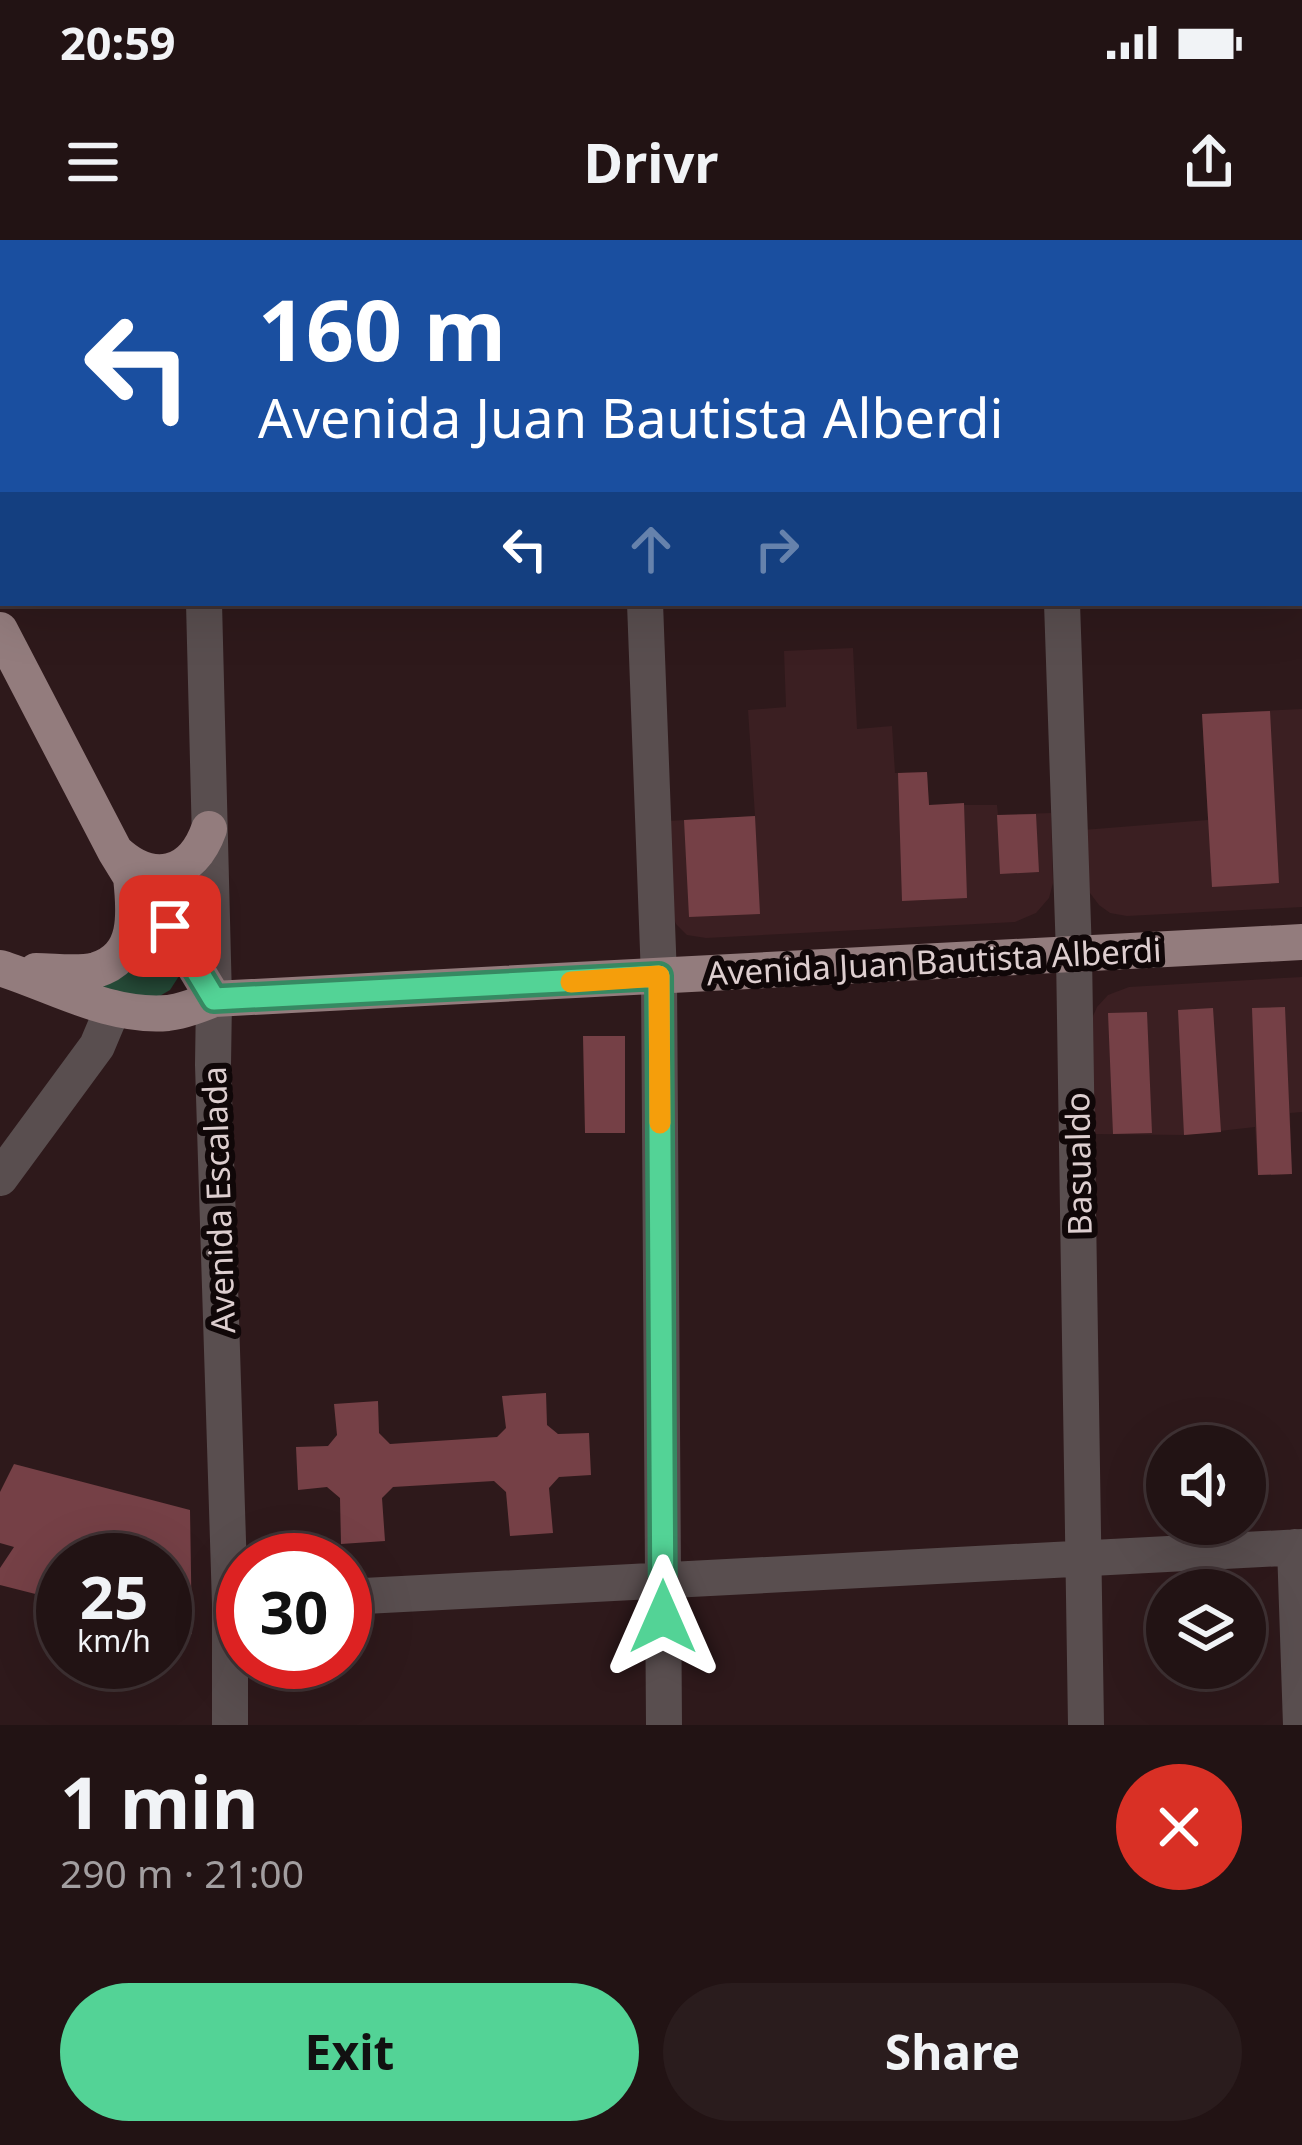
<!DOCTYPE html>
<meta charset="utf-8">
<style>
body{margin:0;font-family:"Noto Sans",sans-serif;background:#2a1c1d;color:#f1f3f6;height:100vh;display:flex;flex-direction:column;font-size:45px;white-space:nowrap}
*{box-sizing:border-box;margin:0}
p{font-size:39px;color:#a29ea0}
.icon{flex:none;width:66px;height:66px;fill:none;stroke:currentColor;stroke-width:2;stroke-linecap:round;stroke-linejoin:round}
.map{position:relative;height:1485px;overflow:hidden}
.sheet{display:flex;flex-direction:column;background:#221314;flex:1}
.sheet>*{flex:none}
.hud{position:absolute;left:0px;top:0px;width:1302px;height:366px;box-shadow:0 12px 48px #0002,0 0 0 3px #3f3234;background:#1a4fa0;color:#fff;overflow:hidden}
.buttons{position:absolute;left:1146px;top:1185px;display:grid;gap:24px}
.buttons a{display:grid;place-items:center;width:120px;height:120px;border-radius:50%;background:#221314;box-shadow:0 12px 48px #0002,0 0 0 3px #3f3234;font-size:60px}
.speed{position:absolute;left:36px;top:1293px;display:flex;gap:24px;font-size:60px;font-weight:700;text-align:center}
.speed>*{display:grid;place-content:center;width:156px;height:156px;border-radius:50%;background:#221314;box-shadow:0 12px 48px #0002,0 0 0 3px #3f3234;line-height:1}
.speed small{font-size:30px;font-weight:400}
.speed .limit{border:18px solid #d22;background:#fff;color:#111}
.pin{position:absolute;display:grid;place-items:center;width:102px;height:102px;color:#fff;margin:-51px;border-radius:24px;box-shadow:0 6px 18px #0006}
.me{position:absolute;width:132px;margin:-66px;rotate:0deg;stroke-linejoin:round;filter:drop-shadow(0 0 9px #0008)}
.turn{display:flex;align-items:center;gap:42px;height:252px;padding:0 60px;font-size:54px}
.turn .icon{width:156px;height:156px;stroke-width:2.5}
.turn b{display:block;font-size:84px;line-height:102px}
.lanes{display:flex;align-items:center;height:114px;padding:0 60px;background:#0003;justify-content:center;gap:60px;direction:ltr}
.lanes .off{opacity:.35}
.round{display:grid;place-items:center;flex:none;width:126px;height:126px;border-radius:63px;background:#2a1c1d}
.headline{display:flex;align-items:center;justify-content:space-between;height:204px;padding:0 60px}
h1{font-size:72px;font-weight:700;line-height:90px}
.primary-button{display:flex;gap:24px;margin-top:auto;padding:24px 60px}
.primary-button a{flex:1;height:138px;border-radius:72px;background:#53d396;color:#111;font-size:48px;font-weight:700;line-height:138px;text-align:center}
.primary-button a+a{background:#2a1c1d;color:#f1f3f6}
.status{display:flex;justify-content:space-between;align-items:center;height:84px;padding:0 60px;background:#221314;direction:ltr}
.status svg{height:33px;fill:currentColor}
header{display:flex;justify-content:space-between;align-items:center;height:156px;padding:0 60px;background:#221314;font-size:54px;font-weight:700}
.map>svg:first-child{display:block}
</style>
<div class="status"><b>20:59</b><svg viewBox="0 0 49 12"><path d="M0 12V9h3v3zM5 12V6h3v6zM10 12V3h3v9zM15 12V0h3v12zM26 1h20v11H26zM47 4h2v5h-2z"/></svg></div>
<header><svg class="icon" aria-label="menu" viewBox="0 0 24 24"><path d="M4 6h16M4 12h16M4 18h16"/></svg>Drivr<svg class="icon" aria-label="share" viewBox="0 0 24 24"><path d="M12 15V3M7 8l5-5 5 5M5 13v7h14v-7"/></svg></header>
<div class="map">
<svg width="1302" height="1485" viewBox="0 0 1302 1485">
<rect width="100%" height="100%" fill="#2e191b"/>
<!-- built -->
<path fill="#3b1f22" d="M 853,408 L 857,489 L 892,486 L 895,533 L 927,532 L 929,565 L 997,565 L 998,575 L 1051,573 L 1053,643 L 1049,658 L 1036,673 L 1015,682 L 706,698 L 687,695 L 676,684 L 671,673 L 668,581 L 755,576 L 748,470 L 786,467 L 784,411 Z
M 1302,469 L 1302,667 L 1127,676 L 1110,673 L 1099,665 L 1087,649 L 1083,590 L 1208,580 L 1202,474 Z
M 1302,737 L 1302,872 L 1290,873 L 1292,934 L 1258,935 L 1255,887 L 1184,895 L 1091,894 L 1090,783 L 1097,767 L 1108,755 L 1129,747 Z"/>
<!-- green -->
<path fill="#264b38" d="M 149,688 L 174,719 L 179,736 L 170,750 L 151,761 L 79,745 Z"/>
<!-- building -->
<path fill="#754046" d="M 1270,471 L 1279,643 L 1212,647 L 1202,474 Z
M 927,532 L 929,565 L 964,563 L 967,658 L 902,661 L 898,533 Z
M 1036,574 L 1039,632 L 1000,634 L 997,575 Z
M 755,576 L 760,674 L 689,677 L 684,580 Z
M 1285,767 L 1292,934 L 1258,935 L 1252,768 Z
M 1213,768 L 1221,892 L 1184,895 L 1178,770 Z
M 1147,772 L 1152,893 L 1113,894 L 1108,773 Z
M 583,796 L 625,796 L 625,893 L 585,893 Z
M 546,1153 L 547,1185 L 558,1194 L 589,1193 L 591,1235 L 559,1237 L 549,1248 L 553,1293 L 510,1296 L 506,1252 L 494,1241 L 393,1247 L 382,1258 L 385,1301 L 341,1304 L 340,1258 L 327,1247 L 298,1250 L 296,1207 L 328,1206 L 337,1195 L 334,1164 L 378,1161 L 379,1193 L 390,1204 L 497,1197 L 506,1188 L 502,1156 Z
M 14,1224 L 190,1270 L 192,1394 L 165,1387 L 165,1320 L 63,1320 L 63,1361 L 0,1345 L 0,1328 L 14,1307 L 0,1303 L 0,1252 Z"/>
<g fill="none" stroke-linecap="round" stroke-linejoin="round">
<!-- minor -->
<path stroke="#594e4f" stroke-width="36" d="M 196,0 L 196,3
M 632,0 L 632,3
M 1050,0 L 1050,3
M 1299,53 L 1302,53
M 0,58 L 3,58
M 204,363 L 214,759 L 213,825 L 230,1364 L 230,1485
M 645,363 L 659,737 L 664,1485
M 1062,363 L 1074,714 L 1086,1485
M 0,938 L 97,806 L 113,768
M 1295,1307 L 1301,1485
M 345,1357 L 1302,1307"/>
<!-- major -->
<path stroke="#937c7d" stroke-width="36" d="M 0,390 L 115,611 L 131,637 L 170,686 L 214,759
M 115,611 C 152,646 192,637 209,589
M 0,728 C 54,745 109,778 168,773 C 184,771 199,765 214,759 L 1302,702
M 36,731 C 55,731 78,735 96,730 C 139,717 135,673 131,637"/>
</g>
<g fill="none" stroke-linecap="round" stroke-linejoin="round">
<!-- route casing -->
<g stroke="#368962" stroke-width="30">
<path id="route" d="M 170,686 L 214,759 L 659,736 L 663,1377"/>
</g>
<!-- route -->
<use href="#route" stroke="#53d396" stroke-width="21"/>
<!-- slow -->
<path stroke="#f59e0b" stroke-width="21" d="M 571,742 L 659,736 L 660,883"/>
</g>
<g text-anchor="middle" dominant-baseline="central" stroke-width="12" stroke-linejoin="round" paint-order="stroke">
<!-- street labels -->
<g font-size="33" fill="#ddcecf" stroke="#100708">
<text transform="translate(934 721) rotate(-3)">Avenida Juan Bautista Alberdi</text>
<text transform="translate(1078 924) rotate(-91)">Basualdo</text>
<text transform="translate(218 960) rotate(-92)">Avenida Escalada</text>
</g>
</g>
</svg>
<div class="buttons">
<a><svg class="icon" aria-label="sound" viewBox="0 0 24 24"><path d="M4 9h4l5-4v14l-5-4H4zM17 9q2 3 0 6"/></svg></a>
<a><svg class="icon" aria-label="layers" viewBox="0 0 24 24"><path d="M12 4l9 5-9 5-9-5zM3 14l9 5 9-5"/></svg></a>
</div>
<div class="speed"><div>25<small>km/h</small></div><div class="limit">30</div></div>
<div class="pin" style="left:170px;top:686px;background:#d93025"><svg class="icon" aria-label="arrive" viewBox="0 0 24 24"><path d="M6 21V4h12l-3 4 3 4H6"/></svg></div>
<svg class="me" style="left:663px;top:1377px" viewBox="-20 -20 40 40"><path d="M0-17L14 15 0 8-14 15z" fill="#53d396" stroke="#fff" stroke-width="4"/></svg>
<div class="hud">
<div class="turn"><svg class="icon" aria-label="left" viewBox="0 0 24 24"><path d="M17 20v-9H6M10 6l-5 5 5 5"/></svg><div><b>160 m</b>Avenida Juan Bautista Alberdi</div></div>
<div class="lanes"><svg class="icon" aria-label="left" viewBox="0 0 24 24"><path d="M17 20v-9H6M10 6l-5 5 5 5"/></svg><svg class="icon off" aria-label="ahead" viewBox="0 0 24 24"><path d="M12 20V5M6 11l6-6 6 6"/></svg><svg class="icon off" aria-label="right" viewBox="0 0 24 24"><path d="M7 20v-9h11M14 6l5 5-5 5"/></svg></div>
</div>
</div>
<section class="sheet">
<div class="headline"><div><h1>1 min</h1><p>290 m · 21:00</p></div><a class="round" style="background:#d93025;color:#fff"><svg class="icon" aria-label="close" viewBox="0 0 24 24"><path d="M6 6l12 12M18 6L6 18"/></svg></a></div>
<div class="primary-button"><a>Exit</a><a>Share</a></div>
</section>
